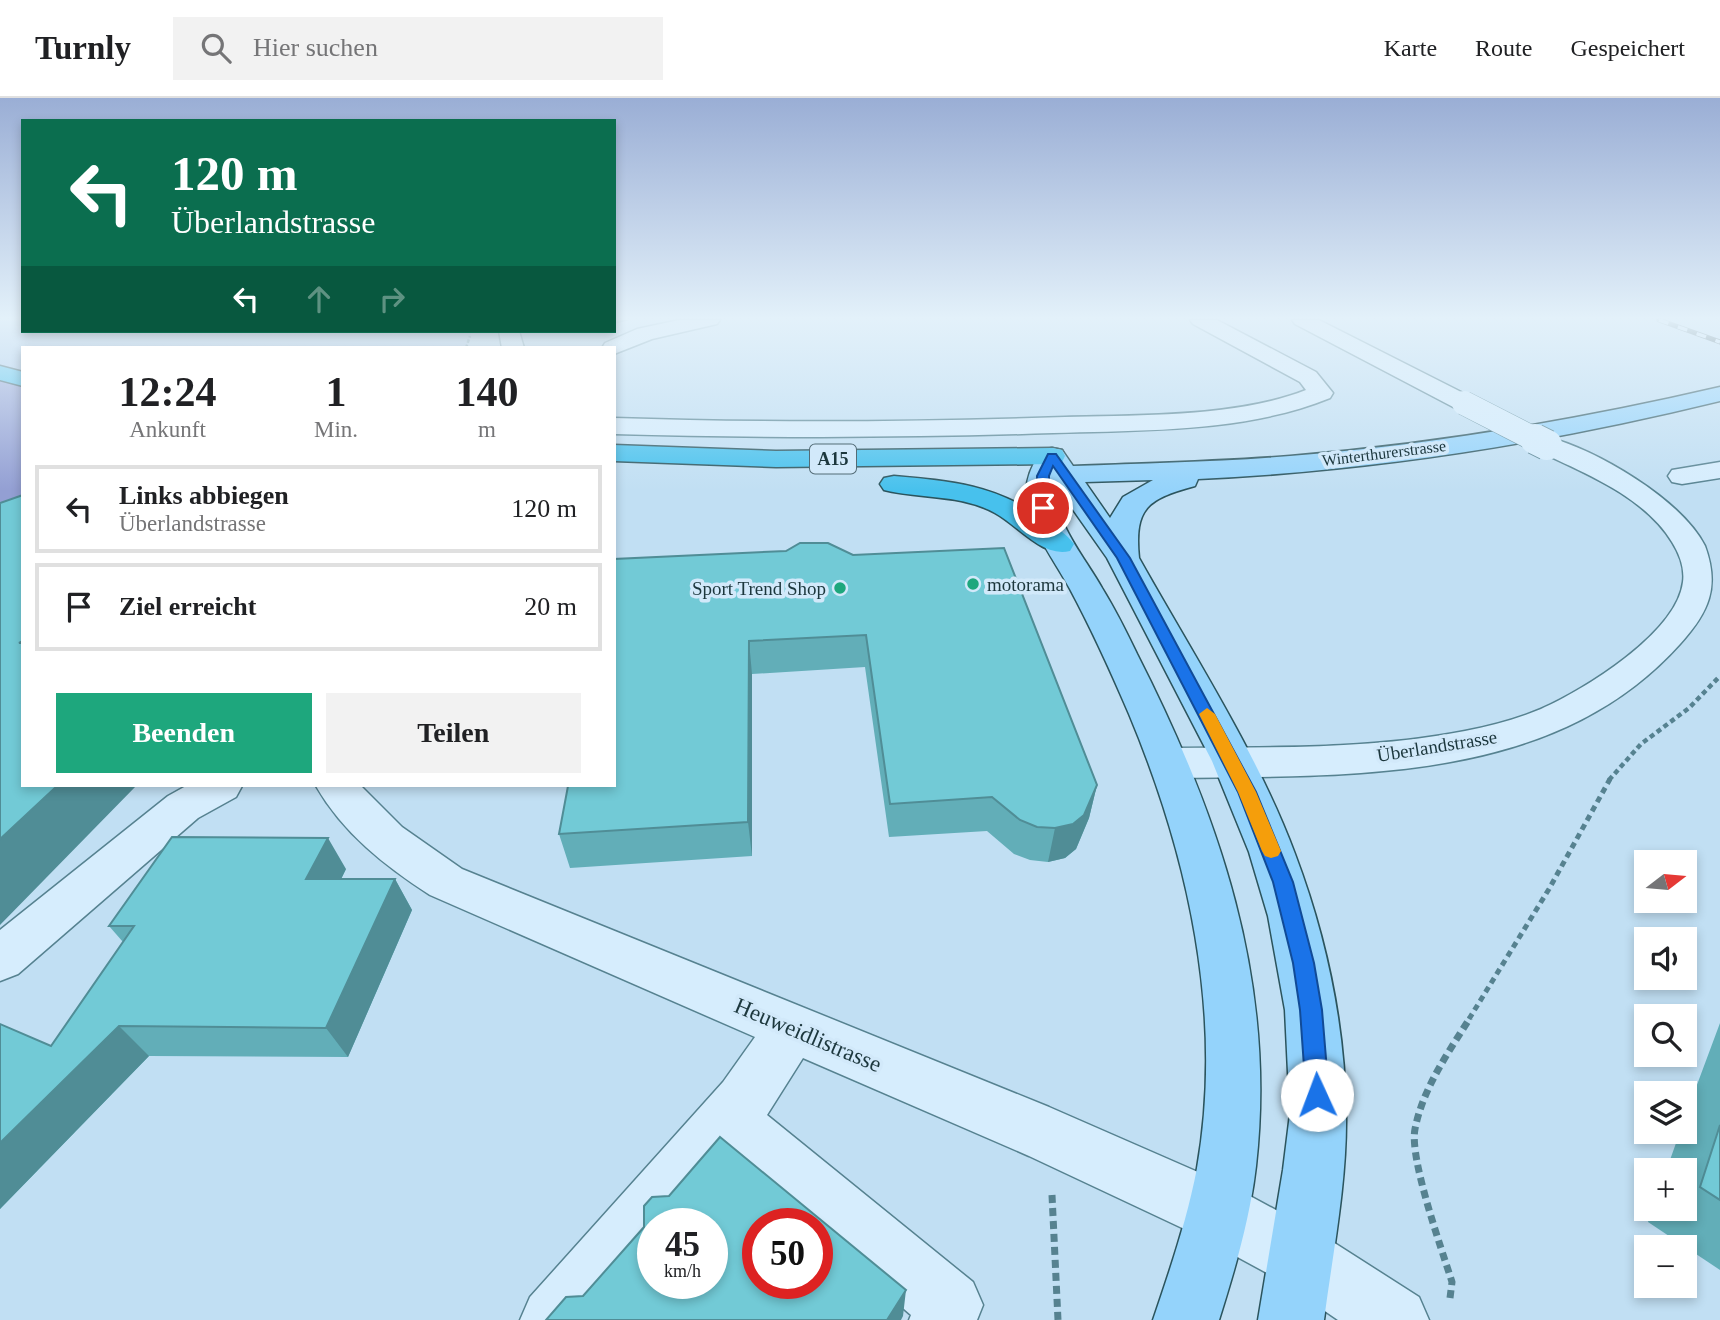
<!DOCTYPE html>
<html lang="de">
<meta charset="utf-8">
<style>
body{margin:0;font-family:Georgia,serif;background:#f2f2f2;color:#202124;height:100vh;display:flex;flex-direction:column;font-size:26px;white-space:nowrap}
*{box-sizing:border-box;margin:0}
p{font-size:23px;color:#757577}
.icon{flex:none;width:38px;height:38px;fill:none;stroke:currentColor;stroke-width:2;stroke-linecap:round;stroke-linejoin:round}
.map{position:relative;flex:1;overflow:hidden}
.side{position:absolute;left:21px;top:248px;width:595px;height:441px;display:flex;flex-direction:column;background:#fff;border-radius:0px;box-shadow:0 4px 10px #0003}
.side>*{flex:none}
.hud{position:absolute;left:21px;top:21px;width:595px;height:214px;border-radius:0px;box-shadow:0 4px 10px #0003;background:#0b6e4f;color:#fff;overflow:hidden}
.needle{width:46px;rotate:74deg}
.tools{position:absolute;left:1634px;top:752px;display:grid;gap:14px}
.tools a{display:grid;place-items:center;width:63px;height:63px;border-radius:0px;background:#fff;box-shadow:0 4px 10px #0003;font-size:35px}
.speed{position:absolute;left:637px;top:1110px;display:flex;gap:14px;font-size:35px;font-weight:700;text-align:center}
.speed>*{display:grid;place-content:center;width:91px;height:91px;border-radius:50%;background:#fff;box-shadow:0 4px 10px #0003;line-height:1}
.speed small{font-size:18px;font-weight:400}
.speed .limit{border:10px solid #d22;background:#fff;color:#111}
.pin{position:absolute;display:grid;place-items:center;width:60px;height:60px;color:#fff;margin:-30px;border:4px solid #fff;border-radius:50%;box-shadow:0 2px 7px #0007}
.me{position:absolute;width:77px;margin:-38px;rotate:358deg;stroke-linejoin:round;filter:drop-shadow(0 0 5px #0008)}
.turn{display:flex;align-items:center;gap:24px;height:147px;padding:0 35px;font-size:32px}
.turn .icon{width:91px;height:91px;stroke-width:2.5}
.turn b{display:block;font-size:49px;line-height:60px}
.lanes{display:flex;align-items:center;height:66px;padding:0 35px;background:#0003;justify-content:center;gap:35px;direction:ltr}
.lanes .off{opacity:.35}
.eta{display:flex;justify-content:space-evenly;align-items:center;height:119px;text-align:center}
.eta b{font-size:42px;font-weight:600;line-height:49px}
.action{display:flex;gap:14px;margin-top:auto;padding:14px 35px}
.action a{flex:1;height:80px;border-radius:0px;background:#1ea77d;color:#fff;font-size:28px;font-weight:600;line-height:80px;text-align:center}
.action a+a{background:#f2f2f2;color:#202124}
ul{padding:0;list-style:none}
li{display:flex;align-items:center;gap:21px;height:88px;margin:0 14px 10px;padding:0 21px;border:4px solid #e0e0e0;border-radius:0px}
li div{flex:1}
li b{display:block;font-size:26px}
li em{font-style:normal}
header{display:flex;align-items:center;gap:42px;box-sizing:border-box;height:98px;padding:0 35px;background:#fff;border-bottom:2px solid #e0e0e0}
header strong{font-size:33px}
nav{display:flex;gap:38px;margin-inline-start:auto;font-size:24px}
.search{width:490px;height:63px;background:#f2f2f2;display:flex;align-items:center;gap:18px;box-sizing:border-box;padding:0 24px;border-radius:0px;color:#757577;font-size:26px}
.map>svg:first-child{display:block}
</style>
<header>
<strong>Turnly</strong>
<div class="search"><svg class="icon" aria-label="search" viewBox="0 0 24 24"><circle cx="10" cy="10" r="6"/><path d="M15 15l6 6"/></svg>Hier suchen</div>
<nav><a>Karte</a><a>Route</a><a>Gespeichert</a></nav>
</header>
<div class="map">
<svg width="1720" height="1222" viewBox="0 0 1720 1222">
<rect width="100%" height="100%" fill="#c1dff3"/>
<!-- farmland -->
<path fill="#adc9ea" d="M 0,222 L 23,222 L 23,233 L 472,233 L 466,250 L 23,250 L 23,281 L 0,275 Z"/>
<!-- green -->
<path fill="#939fd3" d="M 0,275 L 23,281 L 23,405 L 0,405 Z"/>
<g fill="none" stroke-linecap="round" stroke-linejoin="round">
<!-- minor casing -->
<g stroke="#568290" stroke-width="3">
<path id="minor" d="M 679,222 L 720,222 L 717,226 L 652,241 L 614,256 L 614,250 L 602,250 L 605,245 L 637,231 Z
M 1190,222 L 1217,222 L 1316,274 L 1333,295 L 1330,300 C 1244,335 1144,332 1053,335 C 907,340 760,340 614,336 L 614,320 C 764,325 915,324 1065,319 C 1139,317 1238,319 1306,292 L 1300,284 L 1193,226 Z
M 1292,222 L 1319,222 L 1473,300 L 1476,305 L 1473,310 L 1464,312 L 1455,310 L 1295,226 Z
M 499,233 L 519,233 L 524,250 L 502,250 Z
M 1547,339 C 1596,351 1682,402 1705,448 C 1720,489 1709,514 1680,546 C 1552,689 1344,677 1169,680 L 1155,675 L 1149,665 L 1155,655 L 1169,650 C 1267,649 1368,652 1465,633 C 1491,628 1517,621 1541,611 C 1584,592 1677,535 1683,484 C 1685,470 1679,455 1672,444 C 1644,398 1584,375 1538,353 L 1534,347 L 1538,341 Z
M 1720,364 L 1720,380 L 1682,386 L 1672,384 L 1668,378 L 1672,372 Z
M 186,688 L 242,688 L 236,699 L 198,720 L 18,876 L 0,883 L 0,832 L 168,698 Z
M 316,688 L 361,688 L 402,729 L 462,771 L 1049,1009 L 1239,1092 L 1322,1137 L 1419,1199 L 1429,1222 L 1338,1222 L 1278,1181 L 1195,1136 L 1029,1058 L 803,960 L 767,1017 L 973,1184 L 983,1207 L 977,1222 L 909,1222 L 911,1217 L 817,1136 L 817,1125 L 805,1125 L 731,1061 L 677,1125 L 653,1125 L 653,1155 L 596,1222 L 520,1222 L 530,1199 L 723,984 L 755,939 L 430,797 C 385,768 343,735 316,688 Z"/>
</g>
<!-- major casing -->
<g stroke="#2b545d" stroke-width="3">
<path id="major" d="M 1720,289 L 1720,303 C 1549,345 1374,373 1198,381 L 1195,388 C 1148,401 1134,409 1139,460 C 1191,553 1258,656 1295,756 C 1326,838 1345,928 1346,1016 C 1347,1084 1333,1154 1324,1222 L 1258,1222 L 1283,1072 L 1290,1016 L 1285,912 L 1268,818 L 1249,754 L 1212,663 L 1107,460 L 1055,386 C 1054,425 1084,458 1102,490 C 1115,511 1126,533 1137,556 C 1219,717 1277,884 1256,1068 C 1250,1121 1235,1171 1219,1222 L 1153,1222 C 1170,1172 1187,1122 1197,1070 C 1224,916 1188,757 1129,616 C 1111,574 1092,532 1070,491 C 1055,463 1032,435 1027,401 C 1024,383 1032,367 1042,352 L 1052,350 L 1062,352 L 1073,368 C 1146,365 1218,364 1290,358 C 1436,346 1578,322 1720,289 ZM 1153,382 L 1123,399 L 1110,420 L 1085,384 Z"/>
</g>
<!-- highway casing -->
<g stroke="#2b545d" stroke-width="3">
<path id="highway" d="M 0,268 L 23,274 L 23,288 L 0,282 Z
M 614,347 L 776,353 L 1052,350 L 1062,352 L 1065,358 L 1062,364 L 1052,366 L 776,369 L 614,363 Z
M 894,378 C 952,383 996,387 1045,422 C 1055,429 1067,436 1074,446 L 1070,453 C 1042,460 1019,428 995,415 C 961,396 921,401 884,392 L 880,386 L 884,380 Z"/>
</g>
<!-- path-far3 -->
<path stroke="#568290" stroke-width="2.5" stroke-dasharray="3.5 2" stroke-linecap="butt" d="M 466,250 L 470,238"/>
<!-- path-far2 -->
<path stroke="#568290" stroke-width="4.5" stroke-dasharray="5 3.5" stroke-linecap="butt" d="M 1609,682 L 1641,646 L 1689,610 L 1720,578"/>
<!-- path-far1 -->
<path stroke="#568290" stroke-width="5" stroke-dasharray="6 4.5" stroke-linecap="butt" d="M 1469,921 L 1549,791 L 1610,681"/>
<!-- path -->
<path stroke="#568290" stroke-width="7" stroke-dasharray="8 5" stroke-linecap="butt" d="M 1052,1097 L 1058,1222
M 1450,1200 L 1452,1184 C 1442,1152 1409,1060 1415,1031 C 1423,990 1448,955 1470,920"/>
<!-- minor -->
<use href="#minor" fill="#d6edfd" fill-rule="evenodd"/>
<!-- major -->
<use href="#major" fill="#94d3fb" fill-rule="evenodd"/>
<!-- highway -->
<use href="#highway" fill="#47c1ed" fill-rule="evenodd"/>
<!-- rail casing -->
<g stroke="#1c373d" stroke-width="5">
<path id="rail" d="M 1659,222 L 1720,244"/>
</g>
<!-- rail -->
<use href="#rail" stroke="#d2e9fa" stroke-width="3.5" stroke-dasharray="10" stroke-linecap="butt"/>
<!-- minor-bridge-far1 casing -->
<g stroke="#568290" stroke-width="25" stroke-linecap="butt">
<path id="minor-bridge-far1" d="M 1464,305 L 1538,343"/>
</g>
<!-- minor-bridge casing -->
<g stroke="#568290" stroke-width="32" stroke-linecap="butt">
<path id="minor-bridge" d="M 1535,341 L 1547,347"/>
</g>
<!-- minor-bridge-far1 -->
<use href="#minor-bridge-far1" stroke="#d6edfd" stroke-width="24"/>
<!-- minor-bridge -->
<use href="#minor-bridge" stroke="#d6edfd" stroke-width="30"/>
</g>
<!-- wall -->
<path fill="#62aeb8" d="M 786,453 L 1097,687 L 1089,720 L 1076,751 L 1065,760 L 1048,764 L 1030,762 L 1014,756 L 987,733 L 889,739 L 865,569 L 752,576 L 752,758 L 570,770 L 559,736 Z
M 346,771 L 341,781 L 395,781 L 412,812 L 348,959 L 149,958 L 0,1111 L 0,926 L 51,948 L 123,844 L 109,828 Z
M 1720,925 L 1720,1172 L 1648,1124 L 1652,1111 L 1685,1111 L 1685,1073 L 1666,1073 L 1680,1034 L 1685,1034 L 1685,1019 Z"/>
<!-- shaded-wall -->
<path fill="#508d96" d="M 614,222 L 630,222 L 614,226 Z
M 749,543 L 752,576 L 752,758 L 748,724 Z
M 1097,687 L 1089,720 L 1076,751 L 1065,760 L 1048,764 L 1055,730 Z
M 57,688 L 136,688 L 0,827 L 0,741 Z
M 328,740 L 346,771 L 326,812 L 306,781 Z
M 395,781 L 412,812 L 348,959 L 326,930 Z
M 119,928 L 149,958 L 0,1111 L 0,1045 Z
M 906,1192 L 903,1218 L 901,1222 L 887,1222 Z"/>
<!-- building -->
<path fill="#72cad6" stroke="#508d96" stroke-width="2" fill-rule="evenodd" d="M 23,397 L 23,543 L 19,545 L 23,545 L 23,688 L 57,688 L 0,741 L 0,405 Z
M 800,445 L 828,445 L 853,457 L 1004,450 L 1097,687 L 1084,717 L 1073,726 L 1055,730 L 1037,729 L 1020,722 L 992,699 L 890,706 L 866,537 L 749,543 L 748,724 L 559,736 L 568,688 L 614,688 L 614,461 L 786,453 Z
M 172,739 L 328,740 L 306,781 L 395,781 L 326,930 L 119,928 L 0,1045 L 0,926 L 51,948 L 134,828 L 109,828 Z
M 1720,1027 L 1720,1102 L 1700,1089 Z
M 720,1039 L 906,1192 L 887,1222 L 546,1222 L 566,1199 L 583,1198 L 644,1129 L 644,1108 L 652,1099 L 669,1098 ZM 653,1125 L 712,1125 L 712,1185 L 653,1185 ZM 758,1125 L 817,1125 L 817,1185 L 758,1185 Z"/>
<!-- sky -->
<linearGradient id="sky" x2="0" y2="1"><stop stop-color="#9aaed5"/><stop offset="0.56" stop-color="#e3f1fa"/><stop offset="1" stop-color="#e3f1fa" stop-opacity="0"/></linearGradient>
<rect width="1720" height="393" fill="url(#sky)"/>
<!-- route -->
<path fill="#1a73e8" stroke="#114b97" stroke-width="2" d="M 1048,356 L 1056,356 L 1130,460 L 1256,694 L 1293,784 L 1314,865 L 1322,912 L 1329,997 L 1325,1005 L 1317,1009 L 1309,1005 L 1306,997 L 1300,912 L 1293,865 L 1273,784 L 1238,694 L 1117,460 L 1053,368 L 1049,378 L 1049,410 L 1043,413 L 1037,410 L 1037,378 Z"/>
<!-- slow -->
<path fill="#f59e0b" d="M 1207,610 L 1215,616 L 1256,694 L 1281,753 L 1278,758 L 1271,760 L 1265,758 L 1262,753 L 1238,694 L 1199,616 Z"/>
<!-- markers -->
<g fill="#1ea77d" stroke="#d2e9fa" stroke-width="2.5">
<circle cx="973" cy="486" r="7"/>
<circle cx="840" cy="490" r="7"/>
</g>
<g text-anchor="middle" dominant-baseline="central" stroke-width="7" stroke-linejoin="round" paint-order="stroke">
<!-- far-street labels -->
<g font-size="16" fill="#1c373d" stroke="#d2e9fa">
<text transform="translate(1384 355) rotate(-7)">Winterthurerstrasse</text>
</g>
<!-- shield labels -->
<rect fill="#d2e9fa" stroke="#536c76" stroke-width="2" x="810" y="346.5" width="46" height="29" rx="5"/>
<g font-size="18" font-weight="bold" fill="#1c373d">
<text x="833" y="361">A15</text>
</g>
<!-- poi labels -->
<g font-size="19" fill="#1c373d" stroke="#d2e9fa" text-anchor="start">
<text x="987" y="486">motorama</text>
<text x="826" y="490" text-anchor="end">Sport Trend Shop</text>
</g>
<!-- street labels -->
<g font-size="19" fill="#1c373d" stroke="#d2e9fa">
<text transform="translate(1437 648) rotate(-9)">Überlandstrasse</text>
</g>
<!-- near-street labels -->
<g font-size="23" fill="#1c373d" stroke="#d2e9fa">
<text transform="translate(808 937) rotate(23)">Heuweidlistrasse</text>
</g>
</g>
</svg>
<div class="tools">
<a><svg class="needle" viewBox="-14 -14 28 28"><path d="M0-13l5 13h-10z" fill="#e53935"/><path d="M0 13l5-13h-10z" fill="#757577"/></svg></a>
<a><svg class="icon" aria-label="sound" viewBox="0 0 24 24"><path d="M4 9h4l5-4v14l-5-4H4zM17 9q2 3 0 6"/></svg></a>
<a><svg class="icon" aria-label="search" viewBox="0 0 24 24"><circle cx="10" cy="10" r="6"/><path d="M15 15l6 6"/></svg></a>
<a><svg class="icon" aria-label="layers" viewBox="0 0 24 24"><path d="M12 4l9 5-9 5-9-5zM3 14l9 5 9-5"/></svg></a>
<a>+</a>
<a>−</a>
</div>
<div class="speed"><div>45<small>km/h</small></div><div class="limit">50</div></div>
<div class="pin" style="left:1043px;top:410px;background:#d93025"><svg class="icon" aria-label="arrive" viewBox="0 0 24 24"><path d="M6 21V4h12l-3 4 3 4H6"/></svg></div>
<svg class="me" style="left:1317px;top:997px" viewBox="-20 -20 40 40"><circle r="19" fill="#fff"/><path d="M0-13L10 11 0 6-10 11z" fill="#1a73e8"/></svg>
<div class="hud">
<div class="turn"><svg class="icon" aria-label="left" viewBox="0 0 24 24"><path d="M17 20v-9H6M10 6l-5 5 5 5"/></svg><div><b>120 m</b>Überlandstrasse</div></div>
<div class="lanes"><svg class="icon" aria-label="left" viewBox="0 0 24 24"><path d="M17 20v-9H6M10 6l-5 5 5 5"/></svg><svg class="icon off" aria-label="ahead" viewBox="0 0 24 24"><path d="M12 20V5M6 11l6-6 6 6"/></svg><svg class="icon off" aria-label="right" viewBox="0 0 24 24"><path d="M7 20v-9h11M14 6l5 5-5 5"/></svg></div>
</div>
<section class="side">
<div class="eta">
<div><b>12:24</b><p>Ankunft</p></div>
<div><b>1</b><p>Min.</p></div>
<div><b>140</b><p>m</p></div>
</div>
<ul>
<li><svg class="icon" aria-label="left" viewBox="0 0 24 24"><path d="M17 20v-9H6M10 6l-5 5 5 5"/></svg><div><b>Links abbiegen</b><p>Überlandstrasse</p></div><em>120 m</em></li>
<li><svg class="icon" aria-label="arrive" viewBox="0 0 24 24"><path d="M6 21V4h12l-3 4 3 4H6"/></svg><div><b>Ziel erreicht</b></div><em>20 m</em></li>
</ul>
<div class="action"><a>Beenden</a><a>Teilen</a></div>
</section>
</div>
